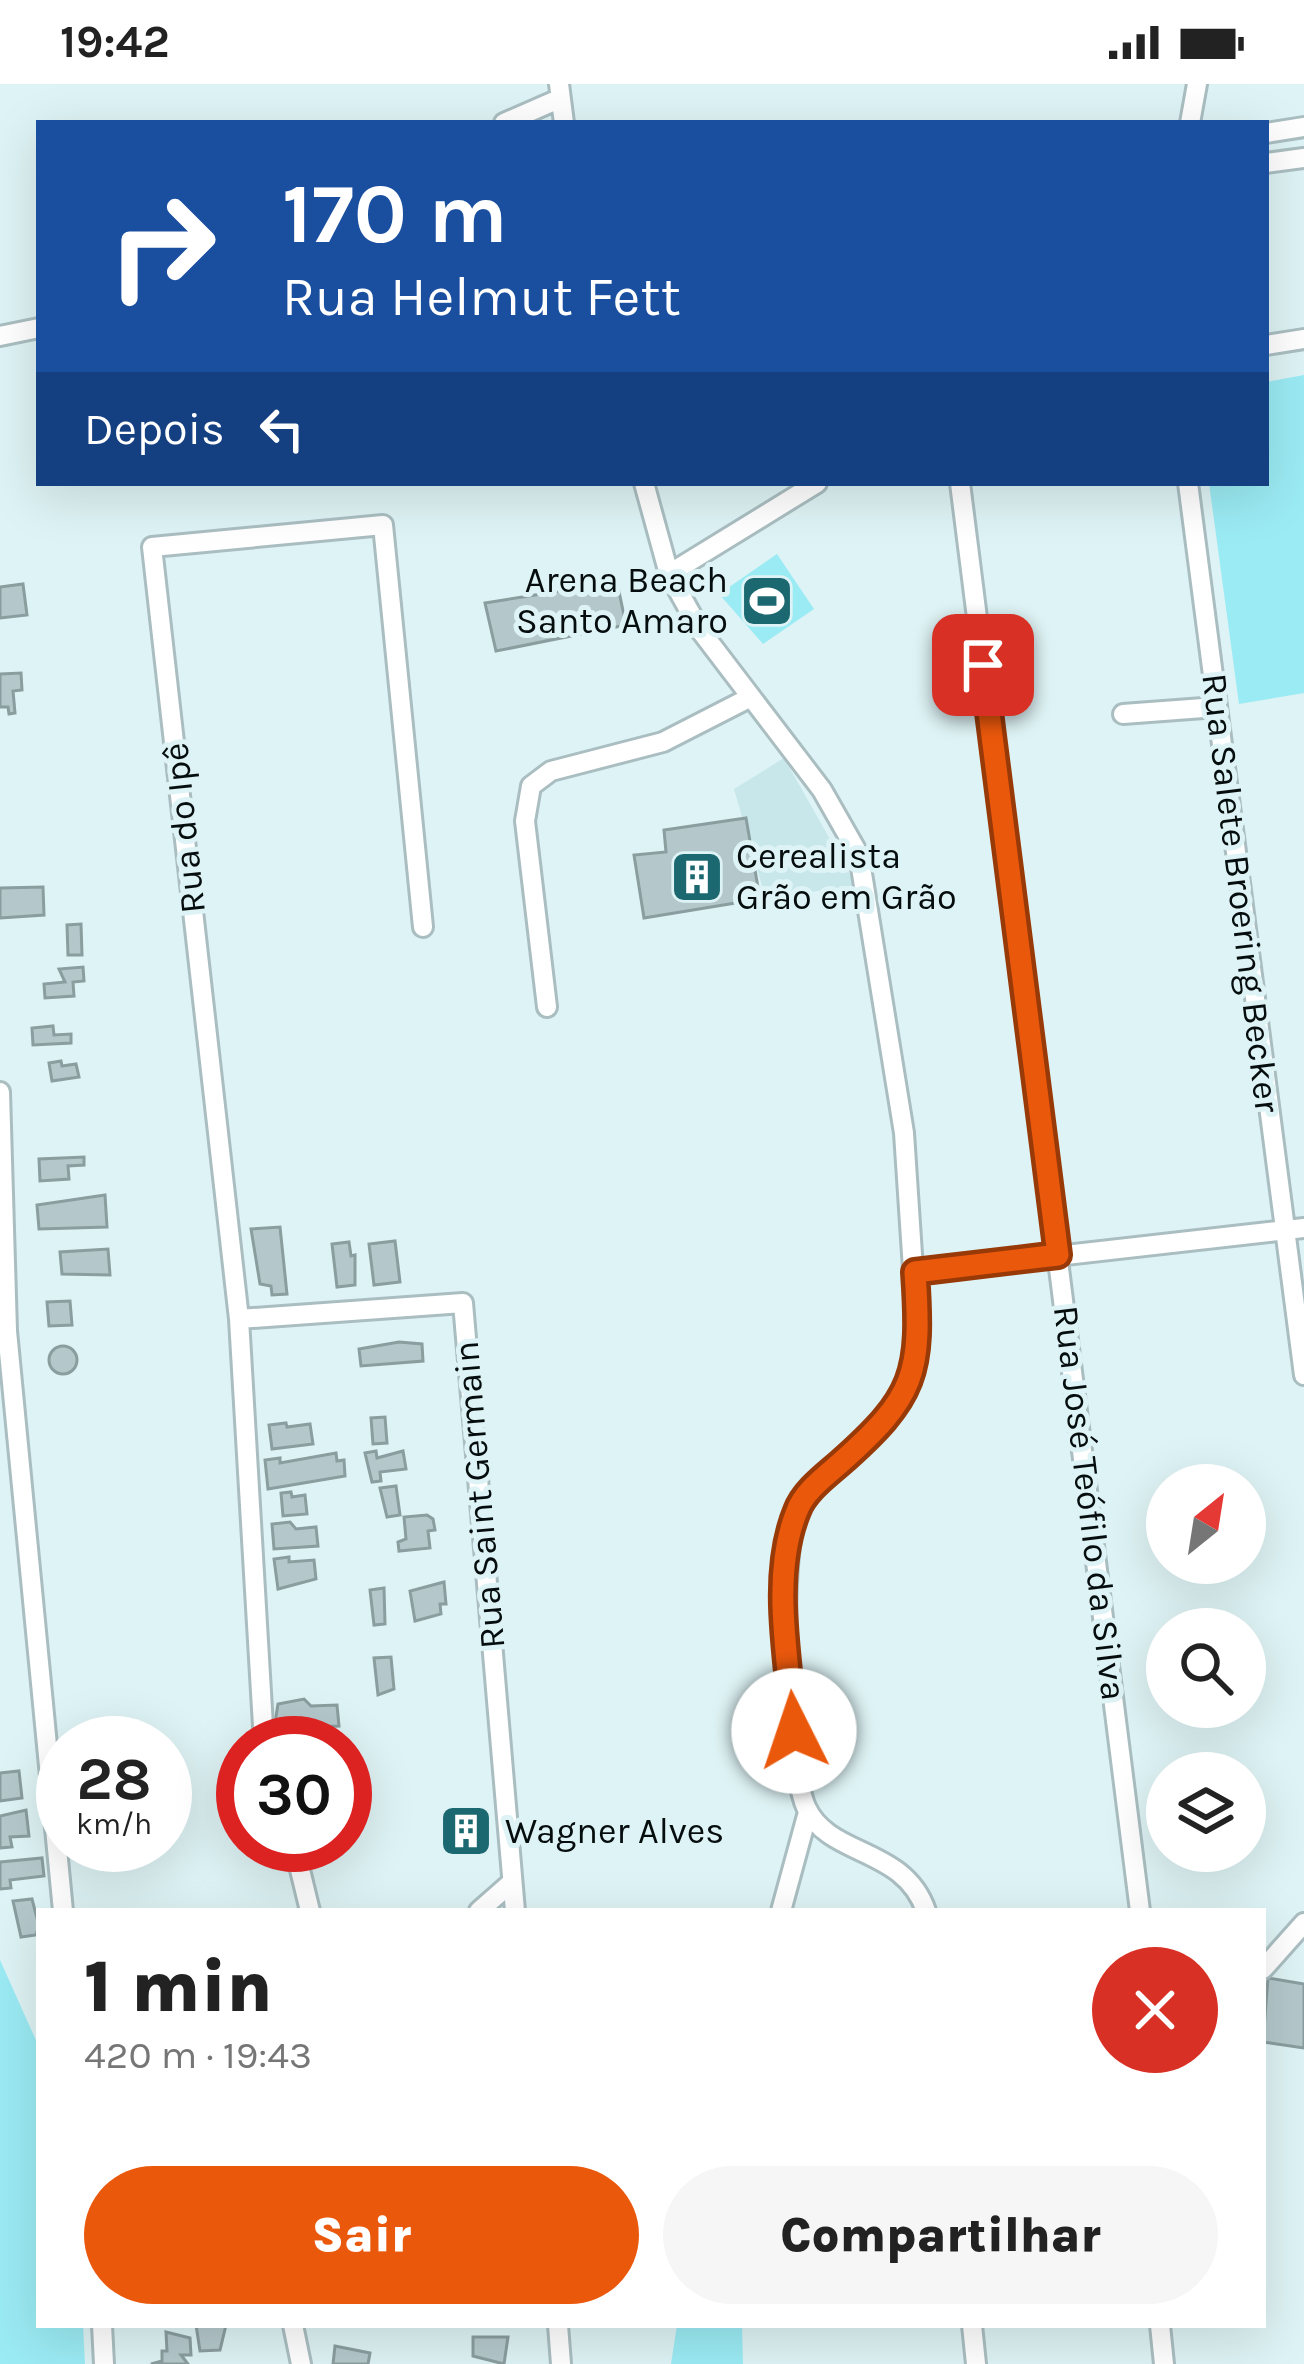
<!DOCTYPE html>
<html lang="pt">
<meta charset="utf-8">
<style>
body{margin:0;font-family:Karla,sans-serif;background:#f6f6f6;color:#222;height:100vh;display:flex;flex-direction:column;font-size:45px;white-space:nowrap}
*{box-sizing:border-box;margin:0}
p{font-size:39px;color:#767676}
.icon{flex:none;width:66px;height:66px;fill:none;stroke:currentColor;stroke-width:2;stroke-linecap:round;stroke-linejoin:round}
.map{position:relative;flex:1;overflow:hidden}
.panel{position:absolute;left:36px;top:1824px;width:1230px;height:420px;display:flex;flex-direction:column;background:#fff;border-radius:0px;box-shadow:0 12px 48px #0002}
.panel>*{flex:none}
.hud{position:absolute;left:36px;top:36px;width:1233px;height:366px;border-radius:0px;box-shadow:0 12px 48px #0002;background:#1a4fa0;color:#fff;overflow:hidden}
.needle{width:78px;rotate:30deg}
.controls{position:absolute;left:1146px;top:1380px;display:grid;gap:24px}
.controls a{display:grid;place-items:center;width:120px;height:120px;border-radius:50%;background:#fff;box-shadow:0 12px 48px #0002;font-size:60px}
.speed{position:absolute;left:36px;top:1632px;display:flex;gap:24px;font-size:60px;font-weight:700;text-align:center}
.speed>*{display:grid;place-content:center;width:156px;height:156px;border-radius:50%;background:#fff;box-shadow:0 12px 48px #0002;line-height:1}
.speed small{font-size:30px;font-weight:400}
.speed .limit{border:18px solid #d22;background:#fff;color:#111}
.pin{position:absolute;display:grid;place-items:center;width:102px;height:102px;color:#fff;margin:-51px;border-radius:24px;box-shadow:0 6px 18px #0006}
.me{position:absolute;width:132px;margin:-66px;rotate:356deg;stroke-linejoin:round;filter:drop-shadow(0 0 9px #0008)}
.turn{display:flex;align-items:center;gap:42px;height:252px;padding:0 48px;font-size:54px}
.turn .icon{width:156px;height:156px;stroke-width:2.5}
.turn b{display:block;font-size:84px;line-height:102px}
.then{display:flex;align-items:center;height:114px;padding:0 48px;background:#0003;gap:24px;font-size:45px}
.round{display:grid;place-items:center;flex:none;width:126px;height:126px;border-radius:63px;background:#f6f6f6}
.overview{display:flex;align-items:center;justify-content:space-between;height:204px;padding:0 48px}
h1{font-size:72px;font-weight:800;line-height:90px}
.button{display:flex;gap:24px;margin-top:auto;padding:24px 48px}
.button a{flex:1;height:138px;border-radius:72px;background:#ea580c;color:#fff;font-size:48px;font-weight:800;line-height:138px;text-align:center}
.button a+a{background:#f6f6f6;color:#222}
.status{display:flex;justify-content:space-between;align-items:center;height:84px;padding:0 60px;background:#fff;direction:ltr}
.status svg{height:33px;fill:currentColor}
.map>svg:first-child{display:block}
</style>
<div class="status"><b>19:42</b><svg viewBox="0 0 49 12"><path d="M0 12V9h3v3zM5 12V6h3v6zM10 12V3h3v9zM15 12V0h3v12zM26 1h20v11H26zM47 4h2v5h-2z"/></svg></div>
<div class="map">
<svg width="1304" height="2280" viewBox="0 0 1304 2280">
<rect width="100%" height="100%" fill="#def3f5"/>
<!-- built -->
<path fill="#c8e7ea" d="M 784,674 L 856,801 L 766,815 L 734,705 Z"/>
<!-- green -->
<path fill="#9bebf4" d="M 1304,291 L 1304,609 L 1239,620 L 1209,399 L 1266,399 L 1266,298 Z
M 777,470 L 814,525 L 763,560 L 719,510 Z
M 0,1876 L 39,1963 L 39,2241 L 83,2241 L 85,2280 L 0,2280 Z
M 677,2241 L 742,2241 L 743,2280 L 671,2280 Z"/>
<!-- building -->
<path fill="#b4c8cb" stroke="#8a9d9f" stroke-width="3" d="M 617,498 L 626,541 L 496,567 L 485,519 Z
M 23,500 L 27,531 L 0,534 L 0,503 Z
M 21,589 L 22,606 L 13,607 L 15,629 L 9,630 L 8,623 L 0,623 L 0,590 Z
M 746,734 L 760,815 L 644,834 L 634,771 L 666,768 L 664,746 Z
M 43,803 L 44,831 L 0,834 L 0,804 Z
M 81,840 L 82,871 L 68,871 L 67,841 Z
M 83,883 L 84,897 L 73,898 L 74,912 L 45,914 L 44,900 L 65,898 L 59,885 Z
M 53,942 L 54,951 L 71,950 L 71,959 L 33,961 L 32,944 Z
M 61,977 L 62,982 L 76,980 L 79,993 L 52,997 L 49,979 Z
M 84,1073 L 84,1081 L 68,1082 L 69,1095 L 40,1097 L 39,1075 Z
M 105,1111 L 107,1143 L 39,1145 L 37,1121 Z
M 280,1143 L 287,1210 L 272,1211 L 271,1202 L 260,1200 L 251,1145 Z
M 395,1157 L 400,1198 L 374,1201 L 369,1160 Z
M 349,1158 L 351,1172 L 355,1171 L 355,1201 L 337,1203 L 332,1160 Z
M 108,1165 L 110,1191 L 62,1190 L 60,1168 Z
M 70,1217 L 72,1241 L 49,1242 L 47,1218 Z
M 399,1258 L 422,1260 L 423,1277 L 361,1282 L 359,1265 Z
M49 1276a14 14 0 1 1 28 0a14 14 0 1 1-28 0Z
M 385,1333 L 387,1359 L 373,1360 L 371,1334 Z
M 286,1339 L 287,1343 L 310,1340 L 313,1360 L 272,1365 L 269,1341 Z
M 376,1367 L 377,1374 L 403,1367 L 406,1385 L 380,1388 L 381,1397 L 372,1398 L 365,1369 Z
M 336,1369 L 337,1377 L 344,1376 L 345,1392 L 268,1405 L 265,1376 L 280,1374 L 280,1379 Z
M 396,1402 L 400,1431 L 387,1433 L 380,1404 Z
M 291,1408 L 292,1413 L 305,1411 L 307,1430 L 283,1432 L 281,1409 Z
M 427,1431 L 433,1435 L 435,1446 L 428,1447 L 430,1464 L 399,1467 L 398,1458 L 406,1455 L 404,1433 Z
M 290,1438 L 296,1445 L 316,1443 L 318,1462 L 274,1465 L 272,1440 Z
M 289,1473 L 289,1478 L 314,1476 L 316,1495 L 278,1505 L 274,1475 Z
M 444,1498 L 446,1520 L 440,1520 L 441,1530 L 415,1537 L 410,1507 Z
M 384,1504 L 385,1540 L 374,1541 L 370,1506 Z
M 391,1573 L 394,1605 L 378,1611 L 374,1574 Z
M 304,1615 L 311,1622 L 337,1621 L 339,1642 L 274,1645 L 278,1620 Z
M 19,1687 L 22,1714 L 0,1717 L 0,1689 Z
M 26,1726 L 29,1752 L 10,1753 L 12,1763 L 0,1764 L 0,1732 Z
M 42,1774 L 44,1792 L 10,1796 L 11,1804 L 0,1805 L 0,1778 Z
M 32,1815 L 39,1842 L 36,1851 L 21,1853 L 13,1817 Z
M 1268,1894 L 1304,1900 L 1304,1964 L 1263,1958 Z
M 196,2241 L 226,2241 L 220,2266 L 200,2267 Z
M 166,2248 L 190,2254 L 191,2271 L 181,2271 L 188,2280 L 151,2280 L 162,2277 L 162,2267 L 167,2267 Z
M 473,2253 L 508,2253 L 504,2280 L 473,2272 Z
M 335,2262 L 370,2269 L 368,2280 L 333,2280 Z"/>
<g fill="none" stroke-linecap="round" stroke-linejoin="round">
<!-- minor casing -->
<g stroke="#aabec1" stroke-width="24">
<path id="minor" d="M 559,0 L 564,39
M 504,39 L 559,15
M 1190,39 L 1197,0
M 1266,49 L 1304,43
M 1266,79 L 1304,74
M 0,252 L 39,244
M 1266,261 L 1304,255
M 644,399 L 669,490 L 700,546 L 822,706 L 859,771 L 904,1049 L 918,1261 C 905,1346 847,1357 802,1418 C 775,1455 787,1680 806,1723 C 829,1774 904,1762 926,1827
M 960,399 L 1140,1827
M 1188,399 L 1304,1291
M 669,490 L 817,399
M 1123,630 L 1217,623
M 547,923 L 525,737 L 531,702 L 551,687 L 663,658 L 749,614
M 0,1008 L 7,1247 L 63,1827
M 915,1188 L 1304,1144
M 239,1235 L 463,1219 L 515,1827
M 264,1659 L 239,1235 L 152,463 L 383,441 L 423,843
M 294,1761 L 310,1827
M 479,1827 L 512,1798
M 781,1827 L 808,1728
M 1263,1885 L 1304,1839
M 102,2241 L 104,2280
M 293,2241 L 301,2280
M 558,2241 L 561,2280
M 972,2241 L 976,2280
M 1160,2241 L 1164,2280"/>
</g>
<!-- minor -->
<use href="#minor" stroke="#fff" stroke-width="18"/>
</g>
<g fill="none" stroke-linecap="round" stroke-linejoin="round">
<!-- route casing -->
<g stroke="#983908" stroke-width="30">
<path id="route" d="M 794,1647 C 789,1579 770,1492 797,1427 C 804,1408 824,1393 839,1380 C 916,1312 922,1290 915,1188 L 1058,1171 L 983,581"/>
</g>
<!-- route -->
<use href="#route" stroke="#ea580c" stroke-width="21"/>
</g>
<!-- icons -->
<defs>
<g id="stadium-square" transform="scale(2.7)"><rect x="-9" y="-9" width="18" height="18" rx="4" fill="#1c6870" stroke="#def3f5"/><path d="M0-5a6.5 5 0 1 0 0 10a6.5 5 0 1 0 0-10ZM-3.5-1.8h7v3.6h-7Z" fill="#fff"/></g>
<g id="building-square" transform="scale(2.7)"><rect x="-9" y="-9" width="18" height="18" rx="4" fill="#1c6870" stroke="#def3f5"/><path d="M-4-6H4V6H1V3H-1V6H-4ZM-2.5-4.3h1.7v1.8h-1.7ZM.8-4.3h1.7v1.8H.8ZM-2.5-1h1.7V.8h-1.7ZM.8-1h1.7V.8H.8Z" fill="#fff"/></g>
</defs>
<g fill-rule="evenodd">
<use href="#stadium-square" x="767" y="517"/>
<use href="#building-square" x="697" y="793"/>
<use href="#building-square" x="466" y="1747"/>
</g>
<g text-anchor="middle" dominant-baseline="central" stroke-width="10" stroke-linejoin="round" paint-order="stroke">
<!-- poi labels -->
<g font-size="36" fill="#060d0e" stroke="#def3f5" text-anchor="start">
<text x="728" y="496" text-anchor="end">Arena Beach<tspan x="728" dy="41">Santo Amaro</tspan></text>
<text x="736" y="772">Cerealista<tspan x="736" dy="41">Grão em Grão</tspan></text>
<text x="505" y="1747">Wagner Alves</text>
</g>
<!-- street labels -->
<g font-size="36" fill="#060d0e" stroke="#def3f5">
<text transform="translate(184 744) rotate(-96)">Rua do Ipê</text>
<text transform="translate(1241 809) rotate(83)">Rua Salete Broering Becker</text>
<text transform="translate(479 1411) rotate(-95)">Rua Saint Germain</text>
<text transform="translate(1090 1419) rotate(83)">Rua José Teófilo da Silva</text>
</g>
</g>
</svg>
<div class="controls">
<a><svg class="needle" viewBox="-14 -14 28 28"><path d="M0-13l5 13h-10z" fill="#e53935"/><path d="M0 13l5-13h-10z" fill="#767676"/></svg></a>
<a><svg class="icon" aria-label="search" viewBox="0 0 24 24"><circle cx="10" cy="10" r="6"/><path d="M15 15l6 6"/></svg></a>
<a><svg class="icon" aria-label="layers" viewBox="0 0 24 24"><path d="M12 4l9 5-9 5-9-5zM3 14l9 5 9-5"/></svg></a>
</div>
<div class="speed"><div>28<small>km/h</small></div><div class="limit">30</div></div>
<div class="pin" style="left:983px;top:581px;background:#d93025"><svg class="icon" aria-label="arrive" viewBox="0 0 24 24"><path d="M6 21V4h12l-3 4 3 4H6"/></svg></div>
<svg class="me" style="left:794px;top:1647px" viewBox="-20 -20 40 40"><circle r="19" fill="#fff"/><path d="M0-13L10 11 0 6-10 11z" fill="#ea580c"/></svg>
<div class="hud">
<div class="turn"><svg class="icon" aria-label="right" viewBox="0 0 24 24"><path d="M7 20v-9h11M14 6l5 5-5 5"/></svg><div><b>170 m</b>Rua Helmut Fett</div></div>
<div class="then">Depois<svg class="icon" aria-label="left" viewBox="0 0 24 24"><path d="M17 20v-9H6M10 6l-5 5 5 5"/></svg></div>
</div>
<section class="panel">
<div class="overview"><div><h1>1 min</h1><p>420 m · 19:43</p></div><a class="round" style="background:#d93025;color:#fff"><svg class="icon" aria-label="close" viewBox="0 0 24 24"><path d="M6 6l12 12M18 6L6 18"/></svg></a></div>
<div class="button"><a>Sair</a><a>Compartilhar</a></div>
</section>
</div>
